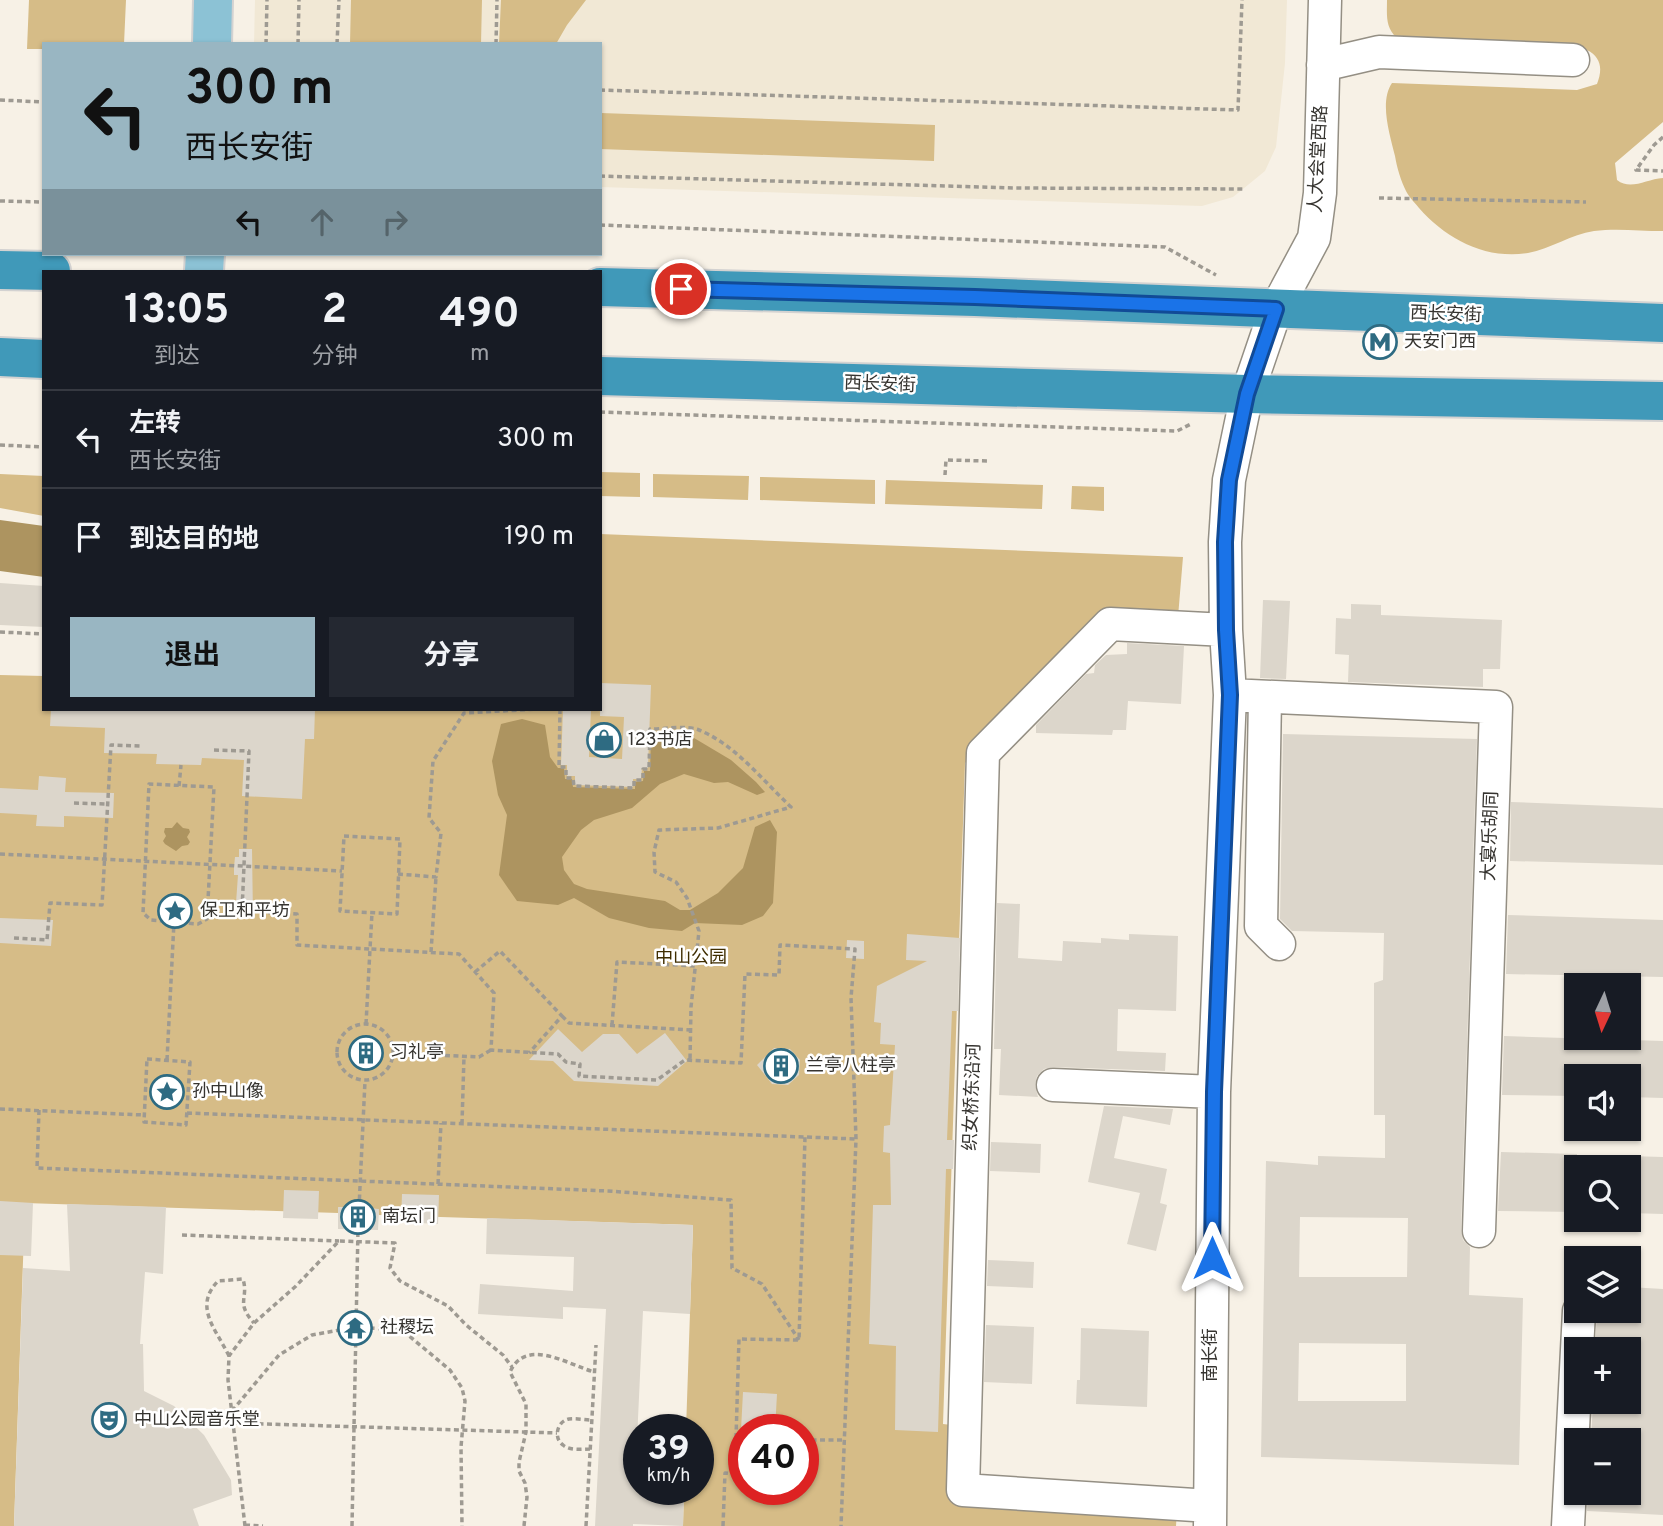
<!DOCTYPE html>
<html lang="zh">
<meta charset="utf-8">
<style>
body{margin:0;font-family:Overpass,"Noto Sans SC",sans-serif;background:#242831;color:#f1f3f6;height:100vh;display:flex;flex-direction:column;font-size:26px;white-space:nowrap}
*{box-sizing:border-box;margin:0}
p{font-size:23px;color:#9ea1a6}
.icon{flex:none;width:38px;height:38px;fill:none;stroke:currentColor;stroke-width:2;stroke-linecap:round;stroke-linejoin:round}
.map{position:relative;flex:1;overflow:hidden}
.sheet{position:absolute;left:42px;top:270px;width:560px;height:441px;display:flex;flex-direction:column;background:#171b24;border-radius:0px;box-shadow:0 2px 5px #0004}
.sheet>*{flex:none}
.top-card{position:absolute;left:42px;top:42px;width:560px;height:214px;border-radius:0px;box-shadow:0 2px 5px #0004;background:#99b6c2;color:#111;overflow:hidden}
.needle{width:46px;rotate:184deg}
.tools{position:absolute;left:1564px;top:973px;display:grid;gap:14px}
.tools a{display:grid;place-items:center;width:77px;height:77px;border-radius:0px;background:#171b24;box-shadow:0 2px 5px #0004;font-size:35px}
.speed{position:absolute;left:623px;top:1414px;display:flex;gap:14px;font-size:35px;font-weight:700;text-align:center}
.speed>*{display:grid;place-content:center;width:91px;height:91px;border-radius:50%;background:#171b24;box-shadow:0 2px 5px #0004;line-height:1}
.speed small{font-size:18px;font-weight:400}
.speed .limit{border:10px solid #d22;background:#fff;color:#111}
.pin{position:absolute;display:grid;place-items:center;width:60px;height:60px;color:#fff;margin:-30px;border:4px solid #fff;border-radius:50%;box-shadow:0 2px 7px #0007}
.me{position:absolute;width:77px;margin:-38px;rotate:0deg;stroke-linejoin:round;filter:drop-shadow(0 0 5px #0008)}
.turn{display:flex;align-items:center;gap:24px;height:147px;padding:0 28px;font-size:32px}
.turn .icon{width:91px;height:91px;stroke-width:2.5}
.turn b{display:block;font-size:49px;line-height:60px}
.lanes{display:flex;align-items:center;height:66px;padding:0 28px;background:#0003;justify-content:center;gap:35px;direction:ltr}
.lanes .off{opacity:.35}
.eta{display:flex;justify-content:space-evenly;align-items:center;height:119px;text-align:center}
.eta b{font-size:42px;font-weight:700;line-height:49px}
.primary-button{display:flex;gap:14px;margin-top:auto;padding:14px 28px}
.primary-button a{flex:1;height:80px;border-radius:0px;background:#99b6c2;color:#111;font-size:28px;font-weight:700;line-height:80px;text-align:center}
.primary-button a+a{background:#242831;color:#f1f3f6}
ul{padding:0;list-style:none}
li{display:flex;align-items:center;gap:21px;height:98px;padding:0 28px;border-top:2px solid #363941}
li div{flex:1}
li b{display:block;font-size:26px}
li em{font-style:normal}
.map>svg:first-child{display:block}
</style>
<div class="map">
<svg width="1663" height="1526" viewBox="0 0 1663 1526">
<rect width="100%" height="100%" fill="#f7f1e6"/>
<!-- built -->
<path fill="#f1e8d5" d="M 255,0 L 1287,0 L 1285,63 L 1276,147 L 1265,171 L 1243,189 L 1233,197 L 1202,206 L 600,187 L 600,44 L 254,44 Z"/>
<!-- green -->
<path fill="#d6bc87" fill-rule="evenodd" d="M 29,0 L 126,0 L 124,44 L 44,44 L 44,49 L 27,49 Z
M 351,0 L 482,0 L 481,44 L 350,44 Z
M 501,0 L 586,0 L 567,25 L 556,44 L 499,44 Z
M 1387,0 L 1663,0 L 1663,122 L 1615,163 L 1617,180 C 1631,191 1646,179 1663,178 L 1663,231 C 1640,231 1616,228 1594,231 C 1571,234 1551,249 1528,253 C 1486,260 1446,239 1419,208 C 1415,203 1409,197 1406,191 C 1401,181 1397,168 1395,156 C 1390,135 1379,102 1392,83 L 1577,90 L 1597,84 C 1603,69 1601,57 1587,50 L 1397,38 C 1385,27 1387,15 1387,0 Z
M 601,113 L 935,125 L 934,161 L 600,149 Z
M 600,472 L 640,473 L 640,497 L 600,496 Z
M 0,474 L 44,476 L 44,516 L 0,508 Z
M 653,474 L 749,476 L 748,500 L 653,497 Z
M 760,477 L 875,480 L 875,504 L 760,500 Z
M 886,480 L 1043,485 L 1042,509 L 885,504 Z
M 1072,486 L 1104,487 L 1104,511 L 1071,509 Z
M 600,534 L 1183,557 L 1178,617 L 1113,615 L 965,763 L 943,1424 L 960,1426 L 959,1498 L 1177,1509 L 1176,1526 L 683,1526 L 684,1489 L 698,1489 L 698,1430 L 686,1430 L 693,1225 L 379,1215 L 378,1209 L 339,1207 L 338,1213 L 25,1203 L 14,1526 L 0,1526 L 0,675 L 44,676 L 44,709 L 600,709 ZM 744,1430 L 803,1430 L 803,1489 L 744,1489 Z"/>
<!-- water -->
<path fill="#ad9460" d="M 0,520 L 44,526 L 44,577 L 0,571 Z
M 522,719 L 545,725 L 550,757 L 558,768 L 564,768 L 565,779 L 572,779 L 573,787 L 635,789 L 635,782 L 643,781 L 644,771 L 650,771 L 651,737 L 689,735 L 731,760 L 756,782 L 765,792 L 757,795 L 728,782 L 714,783 L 684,774 L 660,784 L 632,808 L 594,820 L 581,830 L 562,857 L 564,870 L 574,884 L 587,889 L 665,901 L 680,910 L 690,910 L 718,893 L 743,868 L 755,827 L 770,820 L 777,832 L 773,903 L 763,916 L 742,925 L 695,923 L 682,931 L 649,928 L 609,918 L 574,898 L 558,905 L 517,901 L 499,875 L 507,815 L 498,795 L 492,761 L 501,724 Z
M 177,822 L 183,828 L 189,829 L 190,832 L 187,837 L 190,842 L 188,845 L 182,846 L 176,851 L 165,844 L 163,841 L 166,836 L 164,832 L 165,828 L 172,828 Z"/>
<!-- building -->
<path fill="#dcd6cb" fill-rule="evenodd" d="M 0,583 L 44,586 L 44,627 L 0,625 Z
M 1263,600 L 1290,601 L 1286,679 L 1260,678 Z
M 1351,604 L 1381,605 L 1381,615 L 1502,620 L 1500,669 L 1483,669 L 1483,687 L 1348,682 L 1349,655 L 1335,654 L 1336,618 L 1351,619 Z
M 1127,643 L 1184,646 L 1181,704 L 1128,701 L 1126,730 L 1113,730 L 1112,735 L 1036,733 L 1036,725 L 1086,674 L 1094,673 L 1095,665 L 1106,655 L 1127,654 Z
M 600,683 L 651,685 L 648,768 L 642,768 L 641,779 L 633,779 L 633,787 L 575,785 L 575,776 L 567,776 L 567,765 L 561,765 L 563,709 L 591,709 L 589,757 L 622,759 L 624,717 L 600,716 Z
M 51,709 L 315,709 L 314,739 L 305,739 L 302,799 L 242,796 L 244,760 L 202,758 L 201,765 L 156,764 L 157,754 L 104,753 L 105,728 L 50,726 Z
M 1283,734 L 1477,739 L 1461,1230 L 1463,1240 L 1470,1247 L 1469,1295 L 1523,1298 L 1519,1465 L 1261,1457 L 1266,1161 L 1318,1165 L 1318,1156 L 1385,1158 L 1385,1115 L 1374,1115 L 1374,983 L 1383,980 L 1384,933 L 1292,931 L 1280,919 ZM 1300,1217 L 1408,1218 L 1407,1277 L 1299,1277 ZM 1299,1343 L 1406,1344 L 1406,1401 L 1298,1401 Z
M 39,776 L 66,778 L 65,792 L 114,793 L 113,818 L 64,816 L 64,827 L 36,826 L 37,815 L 0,813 L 0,788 L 38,790 Z
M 1511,802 L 1663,808 L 1663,865 L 1510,861 Z
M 239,849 L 252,849 L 253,918 L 235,917 L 238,875 L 234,875 L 234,867 L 235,857 L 239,857 Z
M 997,903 L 1020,904 L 1018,958 L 1062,961 L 1063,941 L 1101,943 L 1101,938 L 1129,940 L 1129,934 L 1178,936 L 1176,1011 L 1118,1009 L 1117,1051 L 1166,1053 L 1165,1071 L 1053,1067 L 1044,1069 L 1037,1076 L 1035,1085 L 1038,1097 L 999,1095 L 1001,1049 L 994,1049 Z
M 1508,915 L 1663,920 L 1663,977 L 1506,974 Z
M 0,918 L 53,920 L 51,946 L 0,943 Z
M 907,934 L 960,938 L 958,1011 L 952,1011 L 947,1140 L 954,1140 L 953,1169 L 946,1169 L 938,1432 L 895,1430 L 896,1346 L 869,1344 L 873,1205 L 891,1205 L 890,1153 L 883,1152 L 884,1126 L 890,1125 L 895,1045 L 880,1044 L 881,1023 L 874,1022 L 877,986 L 927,961 L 906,960 Z
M 847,940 L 864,941 L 864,959 L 846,958 Z
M 558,1029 L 582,1052 L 603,1034 L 619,1034 L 637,1054 L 665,1033 L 687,1061 L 658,1086 L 574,1081 L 553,1061 L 529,1060 Z
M 1504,1036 L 1663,1041 L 1663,1098 L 1629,1097 L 1629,1076 L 1577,1076 L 1577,1096 L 1502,1095 Z
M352 1053a14 14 0 1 1 28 0a14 14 0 1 1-28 0Z
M 774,1048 L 790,1049 L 800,1060 L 799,1075 L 788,1085 L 772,1084 L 757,1065 Z
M 1104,1106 L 1173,1109 L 1170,1125 L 1123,1116 L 1114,1158 L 1167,1169 L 1160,1203 L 1167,1205 L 1156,1251 L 1127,1244 L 1140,1193 L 1088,1182 Z
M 991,1142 L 1041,1144 L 1040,1173 L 990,1171 Z
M 1501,1152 L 1577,1154 L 1577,1212 L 1498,1211 Z
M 1629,1156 L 1663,1157 L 1663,1214 L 1629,1213 Z
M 284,1190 L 319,1191 L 318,1219 L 283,1218 Z
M 402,1194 L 439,1195 L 438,1224 L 401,1222 Z
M 0,1201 L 33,1203 L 31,1256 L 0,1255 Z
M 67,1204 L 166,1207 L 163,1274 L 145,1272 L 140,1344 L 143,1344 L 144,1391 L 174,1406 L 204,1435 L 231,1480 L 232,1495 L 193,1509 L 199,1526 L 14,1526 L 23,1268 L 70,1271 Z
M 338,1207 L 379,1209 L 378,1230 L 338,1229 Z
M 487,1218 L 693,1225 L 690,1314 L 643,1311 L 637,1440 L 639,1489 L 684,1489 L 683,1526 L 633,1524 L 633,1526 L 595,1526 L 606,1309 L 563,1307 L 563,1319 L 478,1314 L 480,1284 L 573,1291 L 574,1257 L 486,1254 Z
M 988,1260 L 1034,1262 L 1033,1288 L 987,1286 Z
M 1629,1287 L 1663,1289 L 1663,1515 L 1587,1511 L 1588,1493 L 1629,1493 L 1629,1440 L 1591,1440 L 1593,1402 L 1629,1402 L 1629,1349 L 1595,1349 L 1597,1311 L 1629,1311 Z
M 986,1325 L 1034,1327 L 1032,1384 L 984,1382 Z
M 1081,1328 L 1149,1331 L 1147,1407 L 1076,1404 L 1077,1380 L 1080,1380 Z
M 743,1392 L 777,1394 L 775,1430 L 741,1430 Z"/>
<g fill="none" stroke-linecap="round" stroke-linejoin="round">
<!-- minor casing -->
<g stroke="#948f84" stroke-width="35">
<path id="minor" d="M 1323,65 L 1379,52 L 1573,60
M 1230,695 L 1496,707 L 1479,1231
M 1265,697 L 1261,926 L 1279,944
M 1053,1085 L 1214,1092
M 1210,1506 L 963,1490 L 983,753 L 1110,624 L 1226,630
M 1210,1526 L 1214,1092 L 1230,695 L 1226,630 L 1225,542 L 1229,480 L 1247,394 L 1276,309 L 1314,238 L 1320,193 L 1325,0
M 1568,1526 L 1579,1311"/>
</g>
<!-- major casing -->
<g stroke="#d3d2d1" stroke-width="42">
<path id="major" d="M 212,44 L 213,0
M 204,271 L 205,254"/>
</g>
<!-- highway casing -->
<g stroke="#d3d2d1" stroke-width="42">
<path id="highway" d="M 0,270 L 51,271
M 600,287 L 975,297 L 1663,323
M 0,357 L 44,359
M 600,376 L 1247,394 L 1663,401"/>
</g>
<!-- path -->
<path stroke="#9e9a92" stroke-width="3.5" stroke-dasharray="5 3.5" stroke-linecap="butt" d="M 266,44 L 267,0
M 298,44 L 299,0
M 337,44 L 339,0
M 496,44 L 497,0
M 600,90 L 1238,110 L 1242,0
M 0,100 L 44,102
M 1663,137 L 1654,145 L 1636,170 L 1663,171
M 600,176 L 1014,188 L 1243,189
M 1379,198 L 1586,202
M 0,201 L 44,202
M 600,225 L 1165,247 L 1216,275
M 600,412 L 1177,431 L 1191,424
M 0,445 L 44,447
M 945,475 L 946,460 L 989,461
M 0,632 L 44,634
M 560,709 L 559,767 L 566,767 L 566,778 L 573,778 L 574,786 L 634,788 L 634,780 L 643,780 L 643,769 L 649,769 L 650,729 C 664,729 686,725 699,730 C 736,745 763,781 791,807 L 718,828 L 659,830 L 654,852 L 655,872 L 676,882 L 687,898 L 699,931 L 691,1007 L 690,1060
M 214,750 L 249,751 L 242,911 L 297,914 L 297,945 L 370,949 L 372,913
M 179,786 L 181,765
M 74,803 L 108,804
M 344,836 L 400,839 L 397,914 L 340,911 Z
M 0,854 L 342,871
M 398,874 L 436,877 L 441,833 L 429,818 L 433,761 L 464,713 L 538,709
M 14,938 L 47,940 L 50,903 L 102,905 L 111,745 L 141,746
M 431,952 L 436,877
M 475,972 L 500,951 L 562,1016 L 529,1053
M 562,1016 L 569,1023 L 691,1030
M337 1052a28 28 0 1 1 56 0a28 28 0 1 1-56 0Z
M 366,1024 L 370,949 L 459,954 L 494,993 L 491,1050 L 558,1054 L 566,1062 L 580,1064 L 579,1076 L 657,1080 L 685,1060 L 741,1063 L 745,974 L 779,975 L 780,945 L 855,949 L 851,998 L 856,1139 L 841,1526
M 612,1025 L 617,962 L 695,966
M 394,1053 L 479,1057 L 491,1050
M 147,1059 L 190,1062 L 186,1125 L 144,1122 Z
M 167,1060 L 174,922 L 198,924 L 207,919 L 214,787 L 149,784 L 143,913 L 151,920 L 174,922
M 0,1109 L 144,1115
M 39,1110 L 37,1168 L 608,1191 L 731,1200 L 732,1268 L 762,1284 L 799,1340
M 187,1113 L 856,1139
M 462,1124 L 464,1056
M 438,1184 L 441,1123
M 359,1208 L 365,1081
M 182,1235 L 339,1241
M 229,1356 C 216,1329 193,1307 218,1281 L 243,1279 C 249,1299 235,1302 254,1323
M 232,1411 L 279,1355 L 312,1335 L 356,1327 L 402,1330 L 450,1370 L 462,1388 L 465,1401 L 461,1447 L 462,1526
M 233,1423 L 557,1433
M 736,1438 L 739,1339 L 799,1340 L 805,1137
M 803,1440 L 845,1440
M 590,1449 C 582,1449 570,1451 563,1445 C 553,1438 557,1421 569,1419 C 576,1418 585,1420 592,1420
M 245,1525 L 263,1526
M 245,1526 L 228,1380 L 229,1356 L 254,1323 L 296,1286 L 339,1241 L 395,1243 L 390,1268 L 400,1281 L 448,1306 L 466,1325 L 503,1355 L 512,1367
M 352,1526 L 358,1229
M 524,1526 L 527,1497 L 525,1483 L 519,1471 L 519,1462 L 526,1432 L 526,1404 L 510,1372 C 526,1337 567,1364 594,1372
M 586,1526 L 596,1345
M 723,1526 L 725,1473 L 735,1474 L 736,1438 L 744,1439"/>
<!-- minor -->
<use href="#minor" stroke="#fff" stroke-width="32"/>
<!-- major -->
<use href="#major" stroke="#8cc2d5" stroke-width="38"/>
<!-- highway -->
<use href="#highway" stroke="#4099b9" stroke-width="38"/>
</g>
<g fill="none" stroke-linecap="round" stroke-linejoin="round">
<!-- route casing -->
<g stroke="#114b97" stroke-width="18">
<path id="route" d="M 681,289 L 975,297 L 1276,309 L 1247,394 L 1229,480 L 1225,542 L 1226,630 L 1230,695 L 1214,1092 L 1212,1258"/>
</g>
<!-- route -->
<use href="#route" stroke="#1a73e8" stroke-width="12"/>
</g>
<!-- icons -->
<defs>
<g id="metro-ring" transform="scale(1.75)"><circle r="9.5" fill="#fff" stroke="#2e6b82" stroke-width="1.5"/><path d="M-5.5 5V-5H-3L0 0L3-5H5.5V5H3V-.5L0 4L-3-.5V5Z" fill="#2e6b82"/></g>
<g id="shop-ring" transform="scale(1.75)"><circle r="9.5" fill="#fff" stroke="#2e6b82" stroke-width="1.5"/><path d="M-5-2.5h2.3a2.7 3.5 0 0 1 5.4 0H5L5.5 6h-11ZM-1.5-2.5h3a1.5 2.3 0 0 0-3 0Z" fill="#2e6b82"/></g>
<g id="sight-ring" transform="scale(1.75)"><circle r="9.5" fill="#fff" stroke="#2e6b82" stroke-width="1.5"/><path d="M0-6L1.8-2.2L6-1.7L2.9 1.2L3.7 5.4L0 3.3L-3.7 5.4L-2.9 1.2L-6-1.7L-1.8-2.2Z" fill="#2e6b82"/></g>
<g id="building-ring" transform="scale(1.75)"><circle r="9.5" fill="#fff" stroke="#2e6b82" stroke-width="1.5"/><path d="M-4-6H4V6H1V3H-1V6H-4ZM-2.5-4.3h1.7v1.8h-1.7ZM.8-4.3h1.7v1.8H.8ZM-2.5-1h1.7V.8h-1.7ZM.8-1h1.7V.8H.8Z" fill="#2e6b82"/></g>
<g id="temple-ring" transform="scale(1.75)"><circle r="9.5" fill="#fff" stroke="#2e6b82" stroke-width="1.5"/><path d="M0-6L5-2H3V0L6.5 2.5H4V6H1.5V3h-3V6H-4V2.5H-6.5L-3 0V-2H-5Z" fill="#2e6b82"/></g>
<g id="theatre-ring" transform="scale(1.75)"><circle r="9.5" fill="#fff" stroke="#2e6b82" stroke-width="1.5"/><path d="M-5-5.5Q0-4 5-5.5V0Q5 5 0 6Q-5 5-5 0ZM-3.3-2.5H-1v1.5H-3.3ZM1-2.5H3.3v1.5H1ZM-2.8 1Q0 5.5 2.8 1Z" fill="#2e6b82"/></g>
</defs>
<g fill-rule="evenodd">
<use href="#metro-ring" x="1380" y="342"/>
<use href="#shop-ring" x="604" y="740"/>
<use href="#sight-ring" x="175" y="911"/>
<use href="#building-ring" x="366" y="1053"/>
<use href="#building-ring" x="781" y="1066"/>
<use href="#sight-ring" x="167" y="1092"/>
<use href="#building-ring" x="358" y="1217"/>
<use href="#temple-ring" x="355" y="1328"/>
<use href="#theatre-ring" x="109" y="1420"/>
</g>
<g text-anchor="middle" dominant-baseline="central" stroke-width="5" stroke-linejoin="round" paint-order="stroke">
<!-- street labels -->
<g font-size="18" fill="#363430" stroke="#fff">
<text transform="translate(1319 159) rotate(-87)">人大会堂西路</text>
<text transform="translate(1446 315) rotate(2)">西长安街</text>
<text transform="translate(880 385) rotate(2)">西长安街</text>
<text transform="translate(1491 836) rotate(-88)">大宴乐胡同</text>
<text transform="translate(973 1097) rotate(-88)">织女桥东沿河</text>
<text transform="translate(1211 1355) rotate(-90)">南长街</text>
</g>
<!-- poi labels -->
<g font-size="18" fill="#363430" stroke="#fff" text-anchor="start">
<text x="1404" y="342">天安门西</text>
<text x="628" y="740">123书店</text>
<text x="200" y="911">保卫和平坊</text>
<text x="390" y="1053">习礼亭</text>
<text x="806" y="1066">兰亭八柱亭</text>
<text x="192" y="1092">孙中山像</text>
<text x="382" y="1217">南坛门</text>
<text x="380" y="1328">社稷坛</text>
<text x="134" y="1420">中山公园音乐堂</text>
</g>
<!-- park labels -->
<g font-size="18" fill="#3f2d00" stroke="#fff">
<text x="691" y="958">中山公园</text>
</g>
</g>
</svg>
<div class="tools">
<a><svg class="needle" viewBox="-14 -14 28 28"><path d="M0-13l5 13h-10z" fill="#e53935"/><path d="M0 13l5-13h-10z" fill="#9ea1a6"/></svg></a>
<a><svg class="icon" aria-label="sound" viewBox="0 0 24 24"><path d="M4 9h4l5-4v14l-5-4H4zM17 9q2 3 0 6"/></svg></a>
<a><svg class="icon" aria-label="search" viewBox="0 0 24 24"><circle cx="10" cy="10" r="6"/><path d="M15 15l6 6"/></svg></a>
<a><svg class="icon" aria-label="layers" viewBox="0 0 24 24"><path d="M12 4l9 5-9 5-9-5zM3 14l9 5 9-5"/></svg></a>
<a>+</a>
<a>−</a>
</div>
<div class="speed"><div>39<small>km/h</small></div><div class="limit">40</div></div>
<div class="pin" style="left:681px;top:289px;background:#d93025"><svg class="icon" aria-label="arrive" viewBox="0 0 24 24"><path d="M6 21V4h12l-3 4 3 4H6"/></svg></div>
<svg class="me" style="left:1212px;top:1258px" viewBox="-20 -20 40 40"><path d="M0-17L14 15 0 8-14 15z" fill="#1a73e8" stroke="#fff" stroke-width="4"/></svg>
<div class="top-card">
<div class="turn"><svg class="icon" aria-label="left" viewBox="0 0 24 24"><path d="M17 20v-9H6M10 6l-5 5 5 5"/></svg><div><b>300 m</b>西长安街</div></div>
<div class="lanes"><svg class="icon" aria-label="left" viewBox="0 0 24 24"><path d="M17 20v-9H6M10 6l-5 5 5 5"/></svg><svg class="icon off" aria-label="ahead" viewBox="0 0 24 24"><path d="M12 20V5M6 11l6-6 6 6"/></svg><svg class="icon off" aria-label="right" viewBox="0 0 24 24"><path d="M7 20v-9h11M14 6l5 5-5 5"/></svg></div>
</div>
<section class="sheet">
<div class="eta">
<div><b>13:05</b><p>到达</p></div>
<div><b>2</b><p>分钟</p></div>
<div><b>490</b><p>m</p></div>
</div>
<ul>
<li><svg class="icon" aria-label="left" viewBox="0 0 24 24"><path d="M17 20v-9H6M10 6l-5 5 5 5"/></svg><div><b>左转</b><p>西长安街</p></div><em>300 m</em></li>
<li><svg class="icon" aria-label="arrive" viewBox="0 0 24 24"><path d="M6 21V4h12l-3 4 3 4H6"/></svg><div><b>到达目的地</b></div><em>190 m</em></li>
</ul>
<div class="primary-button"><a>退出</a><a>分享</a></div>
</section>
</div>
